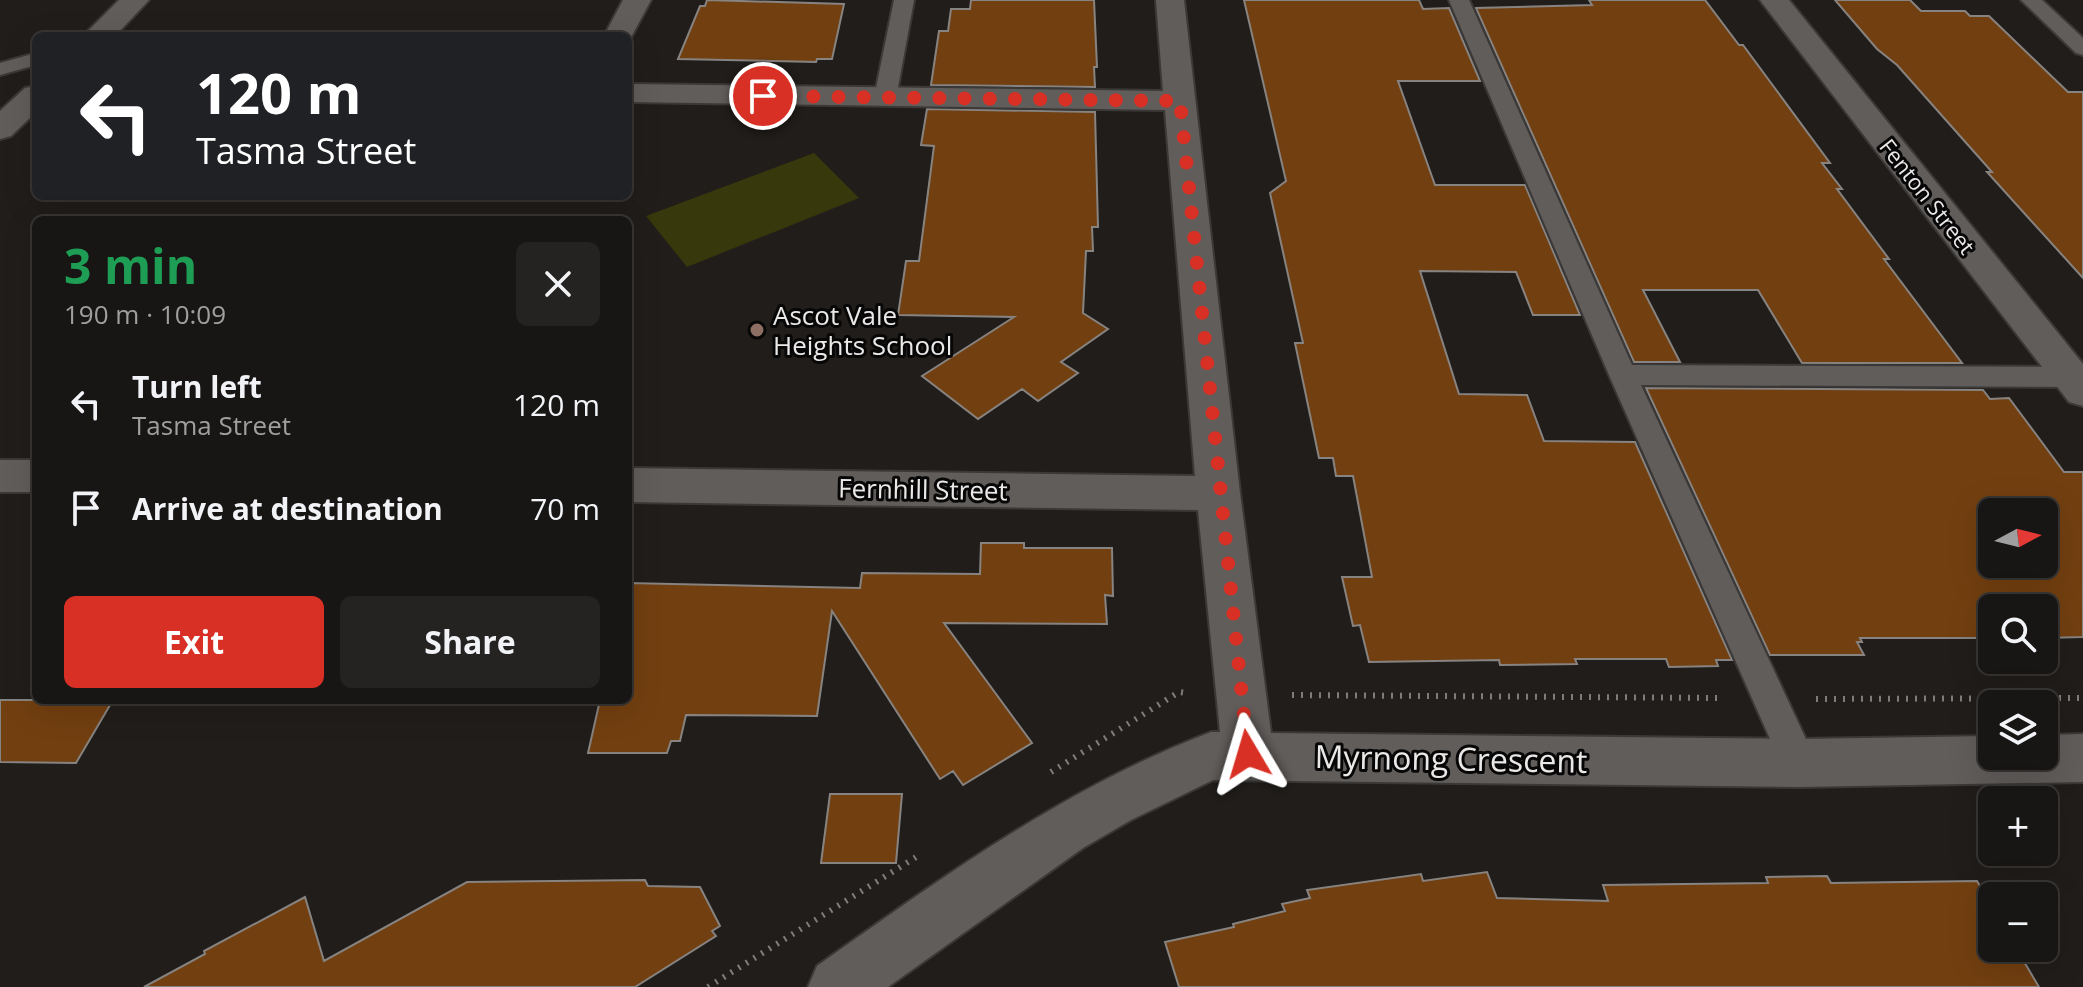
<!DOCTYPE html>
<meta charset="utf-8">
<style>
body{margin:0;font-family:"Open Sans",sans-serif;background:#252322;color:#f1f3f6;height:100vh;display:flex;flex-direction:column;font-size:30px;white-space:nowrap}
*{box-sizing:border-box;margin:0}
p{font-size:26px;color:#9f9fa0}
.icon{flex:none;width:44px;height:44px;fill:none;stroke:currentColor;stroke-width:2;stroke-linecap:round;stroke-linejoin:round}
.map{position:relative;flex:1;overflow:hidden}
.sheet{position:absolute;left:32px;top:216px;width:600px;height:488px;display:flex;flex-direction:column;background:#181614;border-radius:12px;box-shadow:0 8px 32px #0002,0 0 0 2px #363534}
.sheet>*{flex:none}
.top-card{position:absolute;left:32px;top:32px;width:600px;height:168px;border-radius:12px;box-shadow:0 8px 32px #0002,0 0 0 2px #363534;background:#202124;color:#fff;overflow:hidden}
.needle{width:52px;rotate:83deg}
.fabs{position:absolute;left:1978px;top:498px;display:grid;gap:16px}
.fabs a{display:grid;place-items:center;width:80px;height:80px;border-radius:12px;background:#181614;box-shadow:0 8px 32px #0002,0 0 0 2px #363534;font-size:40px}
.pin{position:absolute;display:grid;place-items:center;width:68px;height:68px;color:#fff;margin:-34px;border:4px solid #fff;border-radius:50%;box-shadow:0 2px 8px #0007}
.me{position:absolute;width:88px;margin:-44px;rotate:353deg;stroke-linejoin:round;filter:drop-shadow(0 0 6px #0008)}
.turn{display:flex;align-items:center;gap:28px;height:168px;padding:0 32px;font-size:36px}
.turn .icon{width:104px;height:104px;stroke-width:2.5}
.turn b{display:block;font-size:56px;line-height:68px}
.round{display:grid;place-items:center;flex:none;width:84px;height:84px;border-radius:12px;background:#252322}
.headline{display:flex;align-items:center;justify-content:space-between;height:136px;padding:0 32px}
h1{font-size:48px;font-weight:700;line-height:60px;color:#1e9e55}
.action{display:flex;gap:16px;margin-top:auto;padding:16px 32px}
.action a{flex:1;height:92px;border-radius:12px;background:#d93025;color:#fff;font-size:32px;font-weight:700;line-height:92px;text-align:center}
.action a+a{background:#252322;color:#f1f3f6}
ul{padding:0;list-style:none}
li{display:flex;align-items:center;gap:24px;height:104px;padding:0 32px}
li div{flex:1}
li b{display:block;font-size:30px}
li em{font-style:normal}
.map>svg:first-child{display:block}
</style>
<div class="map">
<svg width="2083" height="987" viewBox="0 0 2083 987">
<rect width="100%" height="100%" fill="#201d1a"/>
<!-- green -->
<path fill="#37380c" d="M 814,153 L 859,198 L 687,267 L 646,216 Z"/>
<!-- building -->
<path fill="#723f10" stroke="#878380" stroke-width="2" fill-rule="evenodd" d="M 707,0 L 844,4 L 832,59 L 817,59 L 816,62 L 678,59 L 700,6 L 705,6 Z
M 971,0 L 1094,0 L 1097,67 L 1094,67 L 1095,87 L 931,85 L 939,31 L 948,31 L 951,9 L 970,9 Z
M 1244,0 L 1419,0 L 1423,9 L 1449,8 L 1480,81 L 1398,81 L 1435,185 L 1525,185 L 1580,315 L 1533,315 L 1516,272 L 1420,271 L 1459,394 L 1527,395 L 1544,441 L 1635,442 L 1732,660 L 1716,660 L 1718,666 L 1669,667 L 1666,659 L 1575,659 L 1577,664 L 1500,665 L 1499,660 L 1369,662 L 1360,625 L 1353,626 L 1342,577 L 1372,577 L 1353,476 L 1336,476 L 1333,458 L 1319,458 L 1295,343 L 1303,343 L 1270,193 L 1286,181 Z
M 1589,0 L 1705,0 L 1739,45 L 1743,45 L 1830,163 L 1822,163 L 1842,189 L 1837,189 L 1889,259 L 1884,259 L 1962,363 L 1802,363 L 1758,290 L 1643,290 L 1680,362 L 1634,362 L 1476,8 L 1592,5 Z
M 1835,0 L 1910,0 L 1921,11 L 1965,11 L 1970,16 L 1989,16 L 2068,92 L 2083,92 L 2083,278 L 1987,172 L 1992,172 L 1897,65 L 1877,49 Z
M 927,109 L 1095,112 L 1098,227 L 1092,227 L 1093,251 L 1086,251 L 1083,313 L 1108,329 L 1061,362 L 1078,373 L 1038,401 L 1022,389 L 978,419 L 922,376 L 1014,317 L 898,315 L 906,261 L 919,261 L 934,146 L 921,145 Z
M 1646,388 L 1983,390 L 1990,399 L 2009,398 L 2064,472 L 2083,472 L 2083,637 L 2044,638 L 2044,608 L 1992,608 L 1992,638 L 1860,638 L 1862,642 L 1857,642 L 1864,655 L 1770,655 ZM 1992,512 L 2044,512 L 2044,564 L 1992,564 Z
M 981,543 L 1024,543 L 1024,548 L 1112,548 L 1113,596 L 1105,595 L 1107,624 L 944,623 L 1032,743 L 963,785 L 953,771 L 940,779 L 832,611 L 817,716 L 686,715 L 680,741 L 671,741 L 667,753 L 588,753 L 600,700 L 628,700 L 628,583 L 860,588 L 862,573 L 980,574 Z
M 0,700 L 113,700 L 76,763 L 0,762 Z
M 830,794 L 902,794 L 896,863 L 821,863 Z
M 1487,872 L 1497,898 L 1608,901 L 1603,885 L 1768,883 L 1766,877 L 1827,876 L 1831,883 L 1977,881 L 1992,906 L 1992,948 L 2016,948 L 2039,987 L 1179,987 L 1165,942 L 1234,927 L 1233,924 L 1285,911 L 1282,904 L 1310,898 L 1307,890 L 1421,874 L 1423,881 Z
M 645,880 L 648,886 L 700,887 L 720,926 L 712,931 L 716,936 L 635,987 L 144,987 L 205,954 L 204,951 L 305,897 L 324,961 L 467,882 Z"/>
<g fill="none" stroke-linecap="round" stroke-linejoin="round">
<!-- lane casing -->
<g stroke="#3b3938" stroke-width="4">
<path id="lane" d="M 894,0 L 914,0 L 896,98 L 885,104 L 874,98 Z
M 1449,0 L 1469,0 L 1632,365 L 2083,367 L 2083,387 L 1641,385 L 1817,763 L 1812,775 L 1799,779 L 1786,775 L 1609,375 Z
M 2021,0 L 2042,0 L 2083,38 L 2083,55 L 2076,53 Z
M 36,53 L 36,65 L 0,75 L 0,63 Z"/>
</g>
<!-- street casing -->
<g stroke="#3b3938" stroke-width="4">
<path id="street" d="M 119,0 L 149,0 L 115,36 L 83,36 Z
M 623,0 L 651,0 L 628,43 L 628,36 L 604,36 Z
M 1156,0 L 1184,0 L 1240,493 L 1271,733 L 1799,739 L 1992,736 L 1992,756 L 2044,756 L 2044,735 L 2083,734 L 2083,782 L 1799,787 L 1213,780 L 1131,820 L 1083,848 L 888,987 L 808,987 L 817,966 C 943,877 1066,787 1211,732 L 1220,732 L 1198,510 L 628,502 L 628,468 L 1195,476 L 1165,110 L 628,102 L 628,84 L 1163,91 Z
M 1760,0 L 1789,0 L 2083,364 L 2083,406 L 2069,402 Z
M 36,86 L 36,112 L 11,136 L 0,139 L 0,111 L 25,88 Z
M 0,460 L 36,460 L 36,492 L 0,492 Z"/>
</g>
<!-- path -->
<path stroke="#7f7d7b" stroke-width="6" stroke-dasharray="2 7" stroke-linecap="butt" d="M 1292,695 L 1722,698
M 1816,699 L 2083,698
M 1051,772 L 1179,692 L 1186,693
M 708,987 L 921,854"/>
<!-- lane -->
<use href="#lane" fill="#615d5b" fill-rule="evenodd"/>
<!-- street -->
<use href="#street" fill="#615d5b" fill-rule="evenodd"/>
</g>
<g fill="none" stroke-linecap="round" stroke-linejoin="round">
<!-- route -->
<path stroke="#d93025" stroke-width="14" stroke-dasharray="0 25.2" d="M 763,96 L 1180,101 L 1248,754"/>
</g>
<!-- markers -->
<circle fill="#8d6e63" stroke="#080707" stroke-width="3" cx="757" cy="330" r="8"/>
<g text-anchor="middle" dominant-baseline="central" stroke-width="6" stroke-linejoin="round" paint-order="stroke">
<!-- far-street labels -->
<g font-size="22" fill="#ebe9e8" stroke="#080707">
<text transform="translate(1928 196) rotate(52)">Fenton Street</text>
</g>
<!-- poi labels -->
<g font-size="26" fill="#ebe9e8" stroke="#080707" text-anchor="start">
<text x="773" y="315">Ascot Vale<tspan x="773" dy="30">Heights School</tspan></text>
</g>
<!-- street labels -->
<g font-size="26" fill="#ebe9e8" stroke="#080707">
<text transform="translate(923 489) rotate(1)">Fernhill Street</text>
</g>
<!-- near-street labels -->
<g font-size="32" fill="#ebe9e8" stroke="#080707">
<text transform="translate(1451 758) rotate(1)">Myrnong Crescent</text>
</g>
</g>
</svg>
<div class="fabs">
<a><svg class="needle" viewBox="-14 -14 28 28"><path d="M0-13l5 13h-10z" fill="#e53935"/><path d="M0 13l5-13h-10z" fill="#9f9fa0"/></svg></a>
<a><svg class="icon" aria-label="search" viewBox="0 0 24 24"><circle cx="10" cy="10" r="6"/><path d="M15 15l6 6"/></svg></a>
<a><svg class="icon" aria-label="layers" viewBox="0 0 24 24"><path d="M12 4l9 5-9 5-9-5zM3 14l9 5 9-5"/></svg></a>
<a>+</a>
<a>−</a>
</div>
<div class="pin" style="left:763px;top:96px;background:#d93025"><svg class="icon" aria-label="arrive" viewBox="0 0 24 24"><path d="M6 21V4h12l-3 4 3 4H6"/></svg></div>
<svg class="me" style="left:1248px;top:754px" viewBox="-20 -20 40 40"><path d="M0-17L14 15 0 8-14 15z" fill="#d93025" stroke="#fff" stroke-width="4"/></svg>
<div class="top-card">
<div class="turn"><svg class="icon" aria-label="left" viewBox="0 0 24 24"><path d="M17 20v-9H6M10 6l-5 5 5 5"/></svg><div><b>120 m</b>Tasma Street</div></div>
</div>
<section class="sheet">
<div class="headline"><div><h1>3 min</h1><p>190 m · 10:09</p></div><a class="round"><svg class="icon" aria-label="close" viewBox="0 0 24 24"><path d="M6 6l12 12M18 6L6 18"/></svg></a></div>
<ul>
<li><svg class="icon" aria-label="left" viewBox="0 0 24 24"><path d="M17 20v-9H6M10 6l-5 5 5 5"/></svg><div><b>Turn left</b><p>Tasma Street</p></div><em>120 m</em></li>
<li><svg class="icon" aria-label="arrive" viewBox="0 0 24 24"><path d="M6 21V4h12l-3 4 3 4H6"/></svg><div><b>Arrive at destination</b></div><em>70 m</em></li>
</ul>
<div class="action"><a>Exit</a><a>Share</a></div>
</section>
</div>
